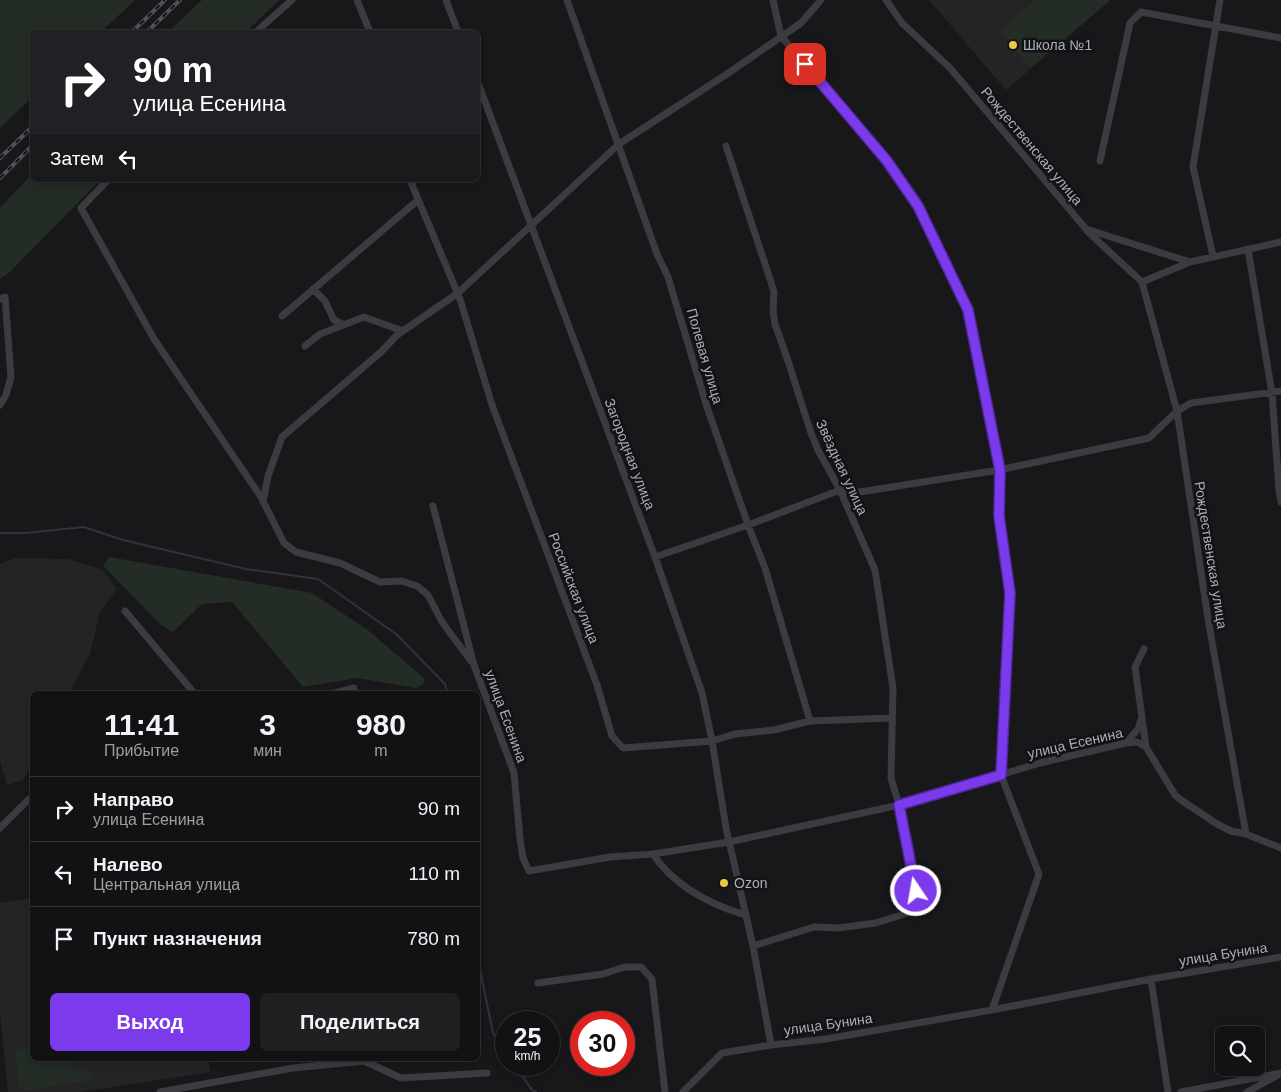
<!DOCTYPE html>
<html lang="ru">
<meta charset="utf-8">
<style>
body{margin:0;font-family:Helvetica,sans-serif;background:#1f2022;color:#f1f3f6;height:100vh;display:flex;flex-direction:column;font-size:19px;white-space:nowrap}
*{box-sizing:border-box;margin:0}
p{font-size:16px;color:#9c9ea0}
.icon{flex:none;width:28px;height:28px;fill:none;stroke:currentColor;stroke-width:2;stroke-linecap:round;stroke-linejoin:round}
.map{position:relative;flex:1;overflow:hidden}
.sheet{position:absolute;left:30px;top:691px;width:450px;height:370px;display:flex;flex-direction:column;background:#121214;border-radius:8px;box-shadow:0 2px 8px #0003,0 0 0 1px #313234}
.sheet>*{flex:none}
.guide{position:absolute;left:30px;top:30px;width:450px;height:152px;border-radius:8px;box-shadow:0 2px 8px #0003,0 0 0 1px #313234;background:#202124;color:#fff;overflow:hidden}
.fabs{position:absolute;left:1215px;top:1026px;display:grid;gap:10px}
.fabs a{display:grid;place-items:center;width:50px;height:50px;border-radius:8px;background:#121214;box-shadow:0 2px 8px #0003,0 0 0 1px #313234;font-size:25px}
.speed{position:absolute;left:495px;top:1011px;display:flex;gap:10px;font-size:25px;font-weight:700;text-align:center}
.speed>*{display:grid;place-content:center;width:65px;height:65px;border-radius:50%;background:#121214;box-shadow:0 2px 8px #0003,0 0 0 1px #313234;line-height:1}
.speed small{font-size:12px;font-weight:400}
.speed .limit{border:8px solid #d22;background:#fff;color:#111}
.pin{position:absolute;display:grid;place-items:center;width:42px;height:42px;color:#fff;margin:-21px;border-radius:10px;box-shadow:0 2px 8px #0006}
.me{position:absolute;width:55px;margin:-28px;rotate:348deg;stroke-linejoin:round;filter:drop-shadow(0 0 4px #0008)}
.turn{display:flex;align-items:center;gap:18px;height:105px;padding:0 20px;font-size:22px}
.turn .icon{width:65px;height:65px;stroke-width:2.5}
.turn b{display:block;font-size:35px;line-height:42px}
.then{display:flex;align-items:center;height:48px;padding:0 20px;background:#0003;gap:10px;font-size:19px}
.eta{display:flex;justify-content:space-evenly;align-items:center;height:85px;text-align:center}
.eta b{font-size:30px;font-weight:800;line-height:35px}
.action{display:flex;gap:10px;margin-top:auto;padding:10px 20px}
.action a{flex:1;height:58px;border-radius:8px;background:#7c3aed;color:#fff;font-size:20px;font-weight:800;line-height:58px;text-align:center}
.action a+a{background:#1f2022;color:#f1f3f6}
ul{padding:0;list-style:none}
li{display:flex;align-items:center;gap:15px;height:65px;padding:0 20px;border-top:1px solid #313234}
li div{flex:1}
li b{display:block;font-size:19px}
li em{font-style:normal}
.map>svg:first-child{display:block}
</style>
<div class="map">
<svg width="1281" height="1092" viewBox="0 0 1281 1092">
<rect width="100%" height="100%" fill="#18181a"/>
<!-- built -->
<path fill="#242427" d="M 929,0 L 1111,0 L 1006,90 Z
M 15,558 L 67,559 L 102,569 L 117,589 L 100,612 L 90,654 L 69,694 L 32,694 L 32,765 L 23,780 L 7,785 L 0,761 L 0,564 Z
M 32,898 L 32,1059 L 208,1059 L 210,1072 L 81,1092 L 8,1092 L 0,1014 L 0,903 Z"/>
<!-- green -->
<path fill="#242c26" d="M 0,0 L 135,0 L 101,32 L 32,32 L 32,97 L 0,128 Z
M 202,0 L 279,0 L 246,32 L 168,32 Z
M 1036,0 L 1110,0 L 1030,68 L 999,31 Z
M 32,174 L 32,180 L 100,180 L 9,273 L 0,279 L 0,208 Z
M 109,557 L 312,593 L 368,630 L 425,679 L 423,685 L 416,688 L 357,678 L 303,687 L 232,602 L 202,604 L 173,632 L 161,625 L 103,566 Z
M 32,1047 L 32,1059 L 81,1059 L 71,1061 L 74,1072 L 87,1069 L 93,1078 L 92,1080 L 25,1091 L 19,1087 L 15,1050 Z"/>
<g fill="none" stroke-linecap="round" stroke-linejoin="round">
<!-- stream -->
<path stroke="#2e343d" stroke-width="2" d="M 0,533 L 25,533 L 84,527 L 123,540 L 246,569 L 318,579 L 396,634 L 445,684 L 448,694
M 478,960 L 493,1033 L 506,1052
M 515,1065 L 532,1090 L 536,1092"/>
<!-- minor -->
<path stroke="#3b3b40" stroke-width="7" d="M 357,0 L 370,32
M 446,0 L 458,32
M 567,0 L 657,254 L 668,277 L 707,407 L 748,525 L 765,568 L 810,721
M 773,0 L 781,36 L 887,161 L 918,206 L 968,310 L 999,470 L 999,516 L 1010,593 L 1001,775 L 1039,874 L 992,1010
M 886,0 L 902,23 L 950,68 L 1086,229 L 1190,262
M 256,32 L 292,0
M 478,83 L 655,557 L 702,693 L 712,741 L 726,828 L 753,946 L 771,1045
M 726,146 L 770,279 L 774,292 L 773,311 L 775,324 L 788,361 L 811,433 L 818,450 L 840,490 L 875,570 L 893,688 L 891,778 L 899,805 L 920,909 L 876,923 L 838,928 L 814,927 L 753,946
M 1100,161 L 1130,23 L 1141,12 L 1281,38
M 108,180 L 81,208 L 154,339 L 261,497 L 284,543 L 296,552 L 340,563 L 380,582 L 402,581 L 417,586 L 428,595 L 442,622 L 471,661
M 410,180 L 460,299 L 492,405 L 597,685 L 612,736 L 623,748 L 712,741 L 735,734 L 774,730 L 810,721 L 892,718
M 1087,231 L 1142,282
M 1248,249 L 1272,393 L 1279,490 L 1281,502
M 1213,256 L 1193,167 L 1220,0
M 1142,282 L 1177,411 L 1208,619 L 1246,834
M 1142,282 L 1190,262 L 1281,242
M 313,289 L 325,301 L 334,320 L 344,325
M 0,299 L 5,297 L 11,377 L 6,395 L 0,405
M 282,316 L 418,200
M 305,346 L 320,334 L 364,317 L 403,331
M 263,502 L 268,476 L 282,437 L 381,352 L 397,335 L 458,293 L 619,144 L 727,74 L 801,23 L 821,0
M 433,506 L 474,665 L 514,773 L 520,839 L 523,858 L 529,871 L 610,857 L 653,854 L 729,842 L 899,805 L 1040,763 L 1126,743 L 1137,742 L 1146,747 L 1175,795 L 1181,800 L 1217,824 L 1231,831 L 1246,834 L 1281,848
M 655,557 L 748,525 L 840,490 L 860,492 L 999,470 L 1149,438 L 1177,411 L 1191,403 L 1281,391
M 125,611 L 195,694
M 1144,649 L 1135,667 L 1146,747
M 331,694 L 354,688
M 1126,743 L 1138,729 L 1141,720
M 0,828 L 28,800 L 32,798
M 653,854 C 674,886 709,904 745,915
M 1151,979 L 1168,1092
M 538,983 L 603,974 L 625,967 L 641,967 L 652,979 L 665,1092
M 160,1092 L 293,1068 L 364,1061 L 401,1078 L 487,1073
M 683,1092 L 722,1053 L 771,1045 L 826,1039 L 992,1010 L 1151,979 L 1281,957
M 1181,1092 L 1281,1073
M 1247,1092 L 1278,1075"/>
<!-- rail casing -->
<g stroke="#525359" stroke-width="4">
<path id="rail" d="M 132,32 L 165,0
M 147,32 L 180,0
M 0,158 L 32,127
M 0,178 L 32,146"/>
</g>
<!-- rail -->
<use href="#rail" stroke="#131315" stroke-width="2" stroke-dasharray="5.5" stroke-linecap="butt"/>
</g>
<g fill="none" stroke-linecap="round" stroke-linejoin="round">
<!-- route casing -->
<g stroke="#51269a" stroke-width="12">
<path id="route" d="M 805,64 L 887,161 L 918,206 L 968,310 L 1000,470 L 999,516 L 1010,593 L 1001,775 L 899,805 L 916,891"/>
</g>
<!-- route -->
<use href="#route" stroke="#7c3aed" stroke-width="9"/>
</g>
<!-- markers -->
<g fill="#e9c940" stroke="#131315" stroke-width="2">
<circle cx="1013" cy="45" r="5"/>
<circle cx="724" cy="883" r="5"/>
</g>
<g text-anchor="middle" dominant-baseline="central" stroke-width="5" stroke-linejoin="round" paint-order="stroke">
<!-- poi labels -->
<g font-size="14" fill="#abadb9" stroke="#131315" text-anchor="start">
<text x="1023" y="45">Школа №1</text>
<text x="734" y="883">Ozon</text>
</g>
<!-- street labels -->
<g font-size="14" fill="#abadb9" stroke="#131315">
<text transform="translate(1032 146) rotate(50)">Рождественская улица</text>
<text transform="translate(705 356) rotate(74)">Полевая улица</text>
<text transform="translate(630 454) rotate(69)">Загородная улица</text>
<text transform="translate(842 467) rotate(65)">Звёздная улица</text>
<text transform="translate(1211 555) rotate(81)">Рождественская улица</text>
<text transform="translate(574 588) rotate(69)">Российская улица</text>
<text transform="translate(506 716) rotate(70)">улица Есенина</text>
<text transform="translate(1075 743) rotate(-13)">улица Есенина</text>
<text transform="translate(1223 954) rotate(-9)">улица Бунина</text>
<text transform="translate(828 1024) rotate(-8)">улица Бунина</text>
</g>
</g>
</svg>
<div class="fabs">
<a><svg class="icon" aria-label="search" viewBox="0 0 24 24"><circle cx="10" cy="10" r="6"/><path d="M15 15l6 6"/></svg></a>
</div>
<div class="speed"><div>25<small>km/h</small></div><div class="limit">30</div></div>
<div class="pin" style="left:805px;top:64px;background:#d93025"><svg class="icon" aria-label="arrive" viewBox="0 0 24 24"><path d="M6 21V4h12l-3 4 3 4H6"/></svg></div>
<svg class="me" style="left:916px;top:891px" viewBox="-20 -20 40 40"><circle r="17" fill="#7c3aed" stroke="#fff" stroke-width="3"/><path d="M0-11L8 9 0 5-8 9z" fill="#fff"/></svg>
<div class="guide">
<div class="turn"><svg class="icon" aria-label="right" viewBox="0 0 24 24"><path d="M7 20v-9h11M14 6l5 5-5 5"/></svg><div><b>90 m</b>улица Есенина</div></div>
<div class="then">Затем<svg class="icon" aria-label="left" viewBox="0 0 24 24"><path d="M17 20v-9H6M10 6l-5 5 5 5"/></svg></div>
</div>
<section class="sheet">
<div class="eta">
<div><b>11:41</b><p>Прибытие</p></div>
<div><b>3</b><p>мин</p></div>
<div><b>980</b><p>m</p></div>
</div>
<ul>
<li><svg class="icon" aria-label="right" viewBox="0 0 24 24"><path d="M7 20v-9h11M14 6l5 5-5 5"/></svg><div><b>Направо</b><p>улица Есенина</p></div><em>90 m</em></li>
<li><svg class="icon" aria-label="left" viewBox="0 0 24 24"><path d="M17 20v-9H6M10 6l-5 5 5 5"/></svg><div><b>Налево</b><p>Центральная улица</p></div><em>110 m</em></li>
<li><svg class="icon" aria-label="arrive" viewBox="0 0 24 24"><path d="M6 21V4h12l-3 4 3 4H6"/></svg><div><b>Пункт назначения</b></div><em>780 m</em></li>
</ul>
<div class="action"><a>Выход</a><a>Поделиться</a></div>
</section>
</div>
